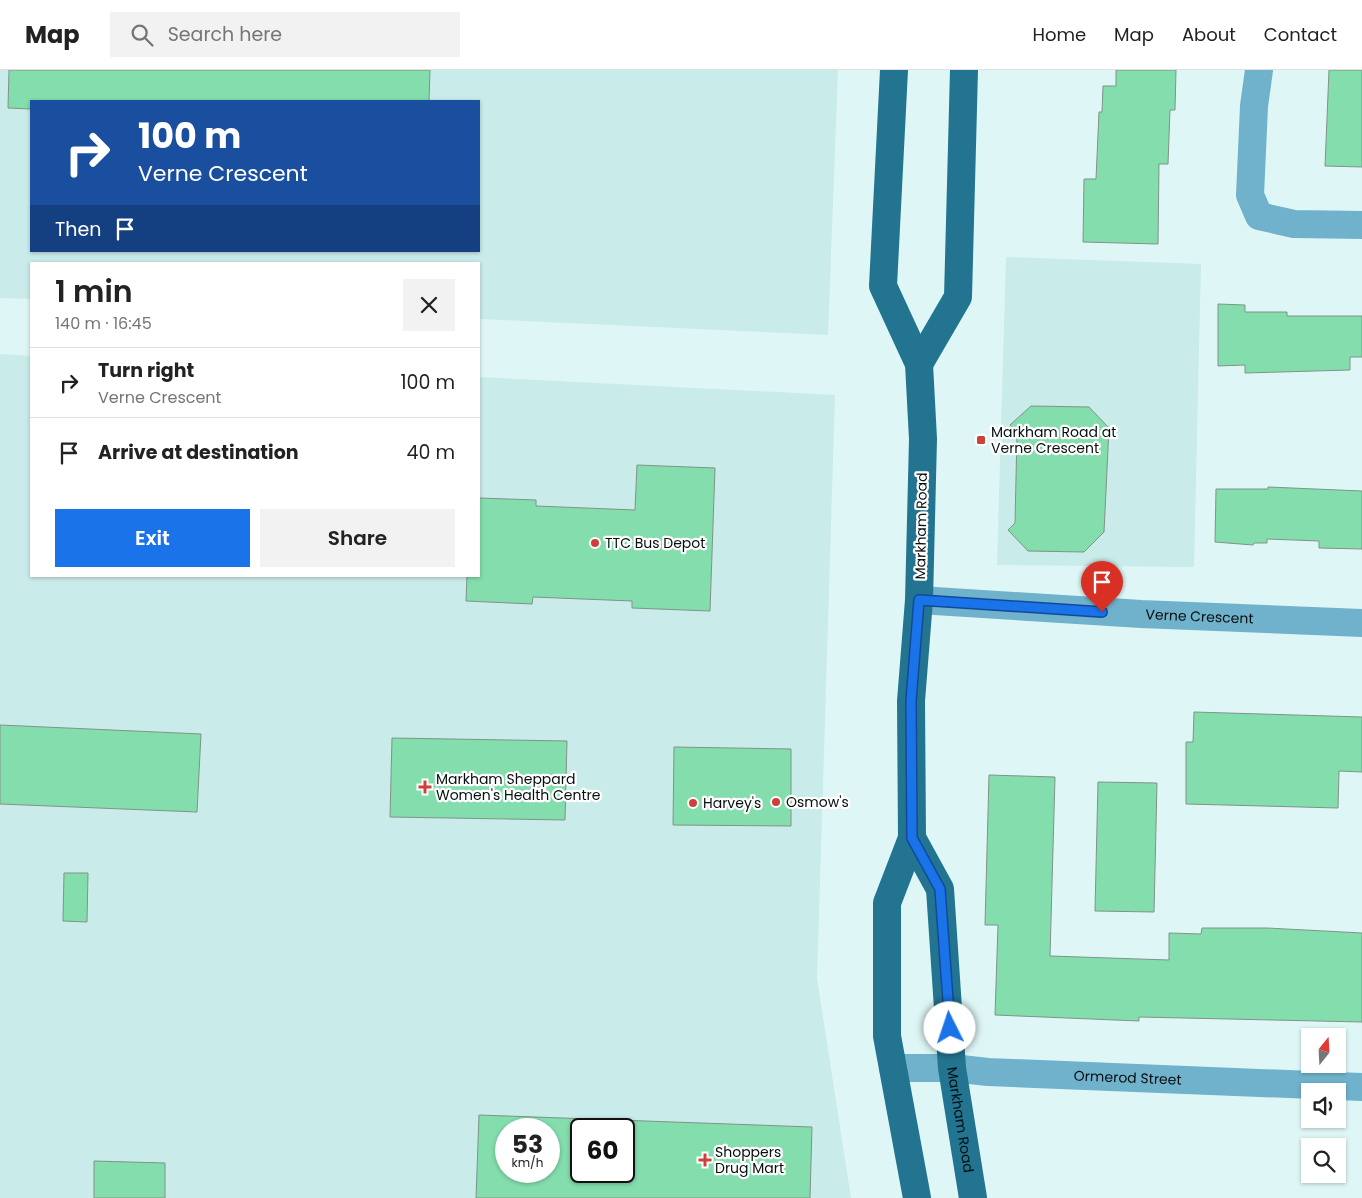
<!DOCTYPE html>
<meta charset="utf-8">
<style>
body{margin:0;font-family:Poppins,sans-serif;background:#f2f2f2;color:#222;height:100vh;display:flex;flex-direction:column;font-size:19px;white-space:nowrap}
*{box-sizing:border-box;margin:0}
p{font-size:16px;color:#767676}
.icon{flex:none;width:28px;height:28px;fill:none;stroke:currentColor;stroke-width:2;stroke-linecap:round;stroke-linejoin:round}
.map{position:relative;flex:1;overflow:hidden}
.drawer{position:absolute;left:30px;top:192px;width:450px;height:315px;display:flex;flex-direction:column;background:#fff;border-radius:0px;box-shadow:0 1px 4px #0004}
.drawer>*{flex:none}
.banner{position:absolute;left:30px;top:30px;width:450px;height:152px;border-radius:0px;box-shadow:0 1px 4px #0004;background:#1a4fa0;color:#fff;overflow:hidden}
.needle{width:32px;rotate:18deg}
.tools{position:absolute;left:1301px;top:958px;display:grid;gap:10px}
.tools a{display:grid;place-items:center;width:45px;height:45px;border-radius:0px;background:#fff;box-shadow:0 1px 4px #0004;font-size:25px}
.speed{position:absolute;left:495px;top:1048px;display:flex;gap:10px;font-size:25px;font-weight:700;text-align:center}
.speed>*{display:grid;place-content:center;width:65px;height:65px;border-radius:50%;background:#fff;box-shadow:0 1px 4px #0004;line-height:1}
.speed small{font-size:12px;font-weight:400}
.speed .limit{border:2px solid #111;border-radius:8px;background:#fff;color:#111}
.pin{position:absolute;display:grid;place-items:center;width:42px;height:42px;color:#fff;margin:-51px -21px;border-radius:50% 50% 50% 0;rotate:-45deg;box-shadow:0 0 5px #0007}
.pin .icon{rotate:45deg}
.me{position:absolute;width:55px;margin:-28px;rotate:356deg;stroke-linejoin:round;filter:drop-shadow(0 0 4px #0008)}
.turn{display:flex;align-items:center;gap:18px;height:105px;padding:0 25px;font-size:22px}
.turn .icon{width:65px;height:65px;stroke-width:2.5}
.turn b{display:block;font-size:35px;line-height:42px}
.then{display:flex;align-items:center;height:48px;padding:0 25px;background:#0003;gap:10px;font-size:19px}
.round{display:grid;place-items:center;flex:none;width:52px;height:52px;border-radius:0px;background:#f2f2f2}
.headline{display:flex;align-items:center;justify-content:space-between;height:85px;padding:0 25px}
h1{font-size:30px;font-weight:600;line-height:38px}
.action{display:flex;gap:10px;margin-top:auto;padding:10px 25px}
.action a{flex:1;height:58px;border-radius:0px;background:#1a73e8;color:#fff;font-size:20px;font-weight:600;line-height:58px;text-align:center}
.action a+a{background:#f2f2f2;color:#222}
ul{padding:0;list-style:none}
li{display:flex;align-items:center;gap:15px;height:70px;padding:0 25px;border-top:1px solid #e0e0e0}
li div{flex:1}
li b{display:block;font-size:19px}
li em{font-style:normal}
header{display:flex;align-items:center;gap:30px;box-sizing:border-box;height:70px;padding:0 25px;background:#fff;border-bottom:1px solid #e0e0e0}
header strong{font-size:24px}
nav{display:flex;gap:28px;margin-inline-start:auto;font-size:18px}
.search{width:350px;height:45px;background:#f2f2f2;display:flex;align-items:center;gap:12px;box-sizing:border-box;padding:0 18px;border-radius:0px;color:#767676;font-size:19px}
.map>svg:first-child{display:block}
</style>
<header>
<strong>Map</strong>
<div class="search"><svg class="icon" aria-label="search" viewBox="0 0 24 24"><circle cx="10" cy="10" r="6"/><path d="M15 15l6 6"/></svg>Search here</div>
<nav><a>Home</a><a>Map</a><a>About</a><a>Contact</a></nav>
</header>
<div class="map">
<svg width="1362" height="1128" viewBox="0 0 1362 1128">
<rect width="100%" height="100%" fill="#def7f6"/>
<!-- built -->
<path fill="#c9ebe9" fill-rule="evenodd" d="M 0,0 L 838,0 L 828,265 L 479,249 L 479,194 L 31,194 L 31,229 L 0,228 ZM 31,31 L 479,31 L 479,181 L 31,181 Z
M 1006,187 L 1201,194 L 1194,497 L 997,495 Z
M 0,284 L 31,286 L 31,506 L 479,506 L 479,307 L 835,325 L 817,908 L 851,1128 L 0,1128 ZM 506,1059 L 549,1059 L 549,1101 L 506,1101 ZM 581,1059 L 624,1059 L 624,1101 L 581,1101 Z"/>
<!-- building -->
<path fill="#83ddad" stroke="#819388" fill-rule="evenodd" d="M 9,0 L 430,0 L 429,31 L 31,31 L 31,39 L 8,38 Z
M 1116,0 L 1176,0 L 1175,40 L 1170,40 L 1168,94 L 1159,94 L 1158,174 L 1083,172 L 1084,109 L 1096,109 L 1099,42 L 1102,42 L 1103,16 L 1116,16 Z
M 1329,0 L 1362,0 L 1362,97 L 1325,96 Z
M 1218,234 L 1245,235 L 1245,242 L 1287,242 L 1287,246 L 1362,246 L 1362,287 L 1350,287 L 1350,300 L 1245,303 L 1245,295 L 1218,296 Z
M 1031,336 L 1089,337 L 1109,358 L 1104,462 L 1084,482 L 1028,481 L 1008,460 L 1015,453 L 1017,364 L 1010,355 Z
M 637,395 L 715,398 L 710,541 L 632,538 L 632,531 L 533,527 L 532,534 L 466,531 L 467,506 L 479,506 L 479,428 L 536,430 L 536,436 L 635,440 Z
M 1268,417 L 1362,421 L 1362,479 L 1319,478 L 1319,471 L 1267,469 L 1267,473 L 1254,473 L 1253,475 L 1215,472 L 1216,419 L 1268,419 Z
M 1194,642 L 1362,647 L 1362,702 L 1339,701 L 1338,738 L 1186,734 L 1186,672 L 1193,672 Z
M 0,655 L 201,664 L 197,742 L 0,734 Z
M 392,668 L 567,671 L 565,750 L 390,747 Z
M 674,677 L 791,679 L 791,756 L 673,755 Z
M 989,705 L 1055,707 L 1050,886 L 1169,890 L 1169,863 L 1201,864 L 1202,858 L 1267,858 L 1362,863 L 1362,952 L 1139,947 L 1139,951 L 995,945 L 998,855 L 985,855 Z
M 1098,712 L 1157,713 L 1154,842 L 1095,841 Z
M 64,803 L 88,803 L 87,852 L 63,851 Z
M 479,1045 L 812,1057 L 810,1128 L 476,1128 ZM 506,1059 L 549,1059 L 549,1101 L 506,1101 ZM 581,1059 L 624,1059 L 624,1101 L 581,1101 Z
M 94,1091 L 165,1093 L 165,1128 L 94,1128 Z"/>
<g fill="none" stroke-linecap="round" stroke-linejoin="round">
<!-- street -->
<g stroke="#70b2cc" stroke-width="28">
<path d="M 1259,0 L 1254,36 L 1250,125 L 1259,146 L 1294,154 L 1362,155"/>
<path id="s1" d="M 919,530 L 1141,544 L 1362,553"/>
<path id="s2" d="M 893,998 L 952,998 L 988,1002 L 1362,1017"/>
</g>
<!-- primary -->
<g stroke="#227490" stroke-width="28">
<path d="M 894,0 L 883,216 L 919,294 L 923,369 L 919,530 L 911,631 L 912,768 L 887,833 L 887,966 L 917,1128"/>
<path d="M 919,294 L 958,227 L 964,0"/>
<path id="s3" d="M 912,768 L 940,819 L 952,998 L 973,1128"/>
</g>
</g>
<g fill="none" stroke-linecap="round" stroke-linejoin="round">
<!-- route casing -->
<g stroke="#114b97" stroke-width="12">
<path id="route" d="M 950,958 L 940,819 L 912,768 L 911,631 L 919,530 L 1102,542"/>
</g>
<!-- route -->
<use href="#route" stroke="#1a73e8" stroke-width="9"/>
</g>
<!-- markers -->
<g fill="#ce403a" stroke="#fff" stroke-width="2">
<rect x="976" y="365" width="10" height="10" rx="2.5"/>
<circle cx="595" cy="473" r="5"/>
<path d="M422.5 709.5h5v5h5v5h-5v5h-5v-5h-5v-5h5z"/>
<circle cx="776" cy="732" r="5"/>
<circle cx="693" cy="733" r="5"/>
<path d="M702.5 1082.5h5v5h5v5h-5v5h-5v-5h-5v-5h5z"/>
</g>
<g text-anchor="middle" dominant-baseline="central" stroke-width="4.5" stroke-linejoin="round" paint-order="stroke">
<!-- poi labels -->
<g font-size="14" fill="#060e0e" stroke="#fff" text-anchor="start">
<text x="991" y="362">Markham Road at<tspan x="991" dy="16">Verne Crescent</tspan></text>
<text x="605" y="473">TTC Bus Depot</text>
<text x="436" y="709">Markham Sheppard<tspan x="436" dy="16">Women's Health Centre</tspan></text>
<text x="786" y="732">Osmow's</text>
<text x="703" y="733">Harvey's</text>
<text x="715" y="1082">Shoppers<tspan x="715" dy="16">Drug Mart</tspan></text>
</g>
<!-- street labels -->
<g font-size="14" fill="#060e0e" stroke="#fff">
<text transform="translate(921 456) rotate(-89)">Markham Road</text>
<text stroke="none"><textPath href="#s1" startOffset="281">Verne Crescent</textPath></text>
<text stroke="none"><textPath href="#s2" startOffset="235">Ormerod Street</textPath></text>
<text stroke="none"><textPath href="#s3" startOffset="290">Markham Road</textPath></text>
</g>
</g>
</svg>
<div class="tools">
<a><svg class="needle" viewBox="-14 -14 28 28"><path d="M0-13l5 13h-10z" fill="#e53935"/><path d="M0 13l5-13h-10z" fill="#767676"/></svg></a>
<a><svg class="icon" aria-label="sound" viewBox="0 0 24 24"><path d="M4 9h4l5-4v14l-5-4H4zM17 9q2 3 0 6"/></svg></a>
<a><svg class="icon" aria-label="search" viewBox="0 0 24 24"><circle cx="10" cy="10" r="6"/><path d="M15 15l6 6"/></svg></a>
</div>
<div class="speed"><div>53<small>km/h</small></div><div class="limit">60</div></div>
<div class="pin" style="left:1102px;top:542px;background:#d93025"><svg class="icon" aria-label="arrive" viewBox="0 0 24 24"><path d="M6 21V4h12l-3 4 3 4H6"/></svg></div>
<svg class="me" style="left:950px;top:958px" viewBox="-20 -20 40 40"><circle r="19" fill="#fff"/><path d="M0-13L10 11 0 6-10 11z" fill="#1a73e8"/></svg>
<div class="banner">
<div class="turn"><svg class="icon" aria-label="right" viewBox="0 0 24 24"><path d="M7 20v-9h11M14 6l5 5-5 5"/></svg><div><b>100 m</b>Verne Crescent</div></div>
<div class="then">Then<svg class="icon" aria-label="arrive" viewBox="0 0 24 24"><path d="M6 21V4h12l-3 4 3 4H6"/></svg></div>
</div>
<section class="drawer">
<div class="headline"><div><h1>1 min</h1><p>140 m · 16:45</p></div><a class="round"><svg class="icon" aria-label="close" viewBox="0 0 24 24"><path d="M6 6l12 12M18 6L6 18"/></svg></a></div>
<ul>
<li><svg class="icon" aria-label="right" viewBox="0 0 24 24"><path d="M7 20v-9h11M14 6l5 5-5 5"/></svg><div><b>Turn right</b><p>Verne Crescent</p></div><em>100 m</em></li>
<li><svg class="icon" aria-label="arrive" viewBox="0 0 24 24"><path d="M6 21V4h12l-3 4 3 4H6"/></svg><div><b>Arrive at destination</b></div><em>40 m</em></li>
</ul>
<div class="action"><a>Exit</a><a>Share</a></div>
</section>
</div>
